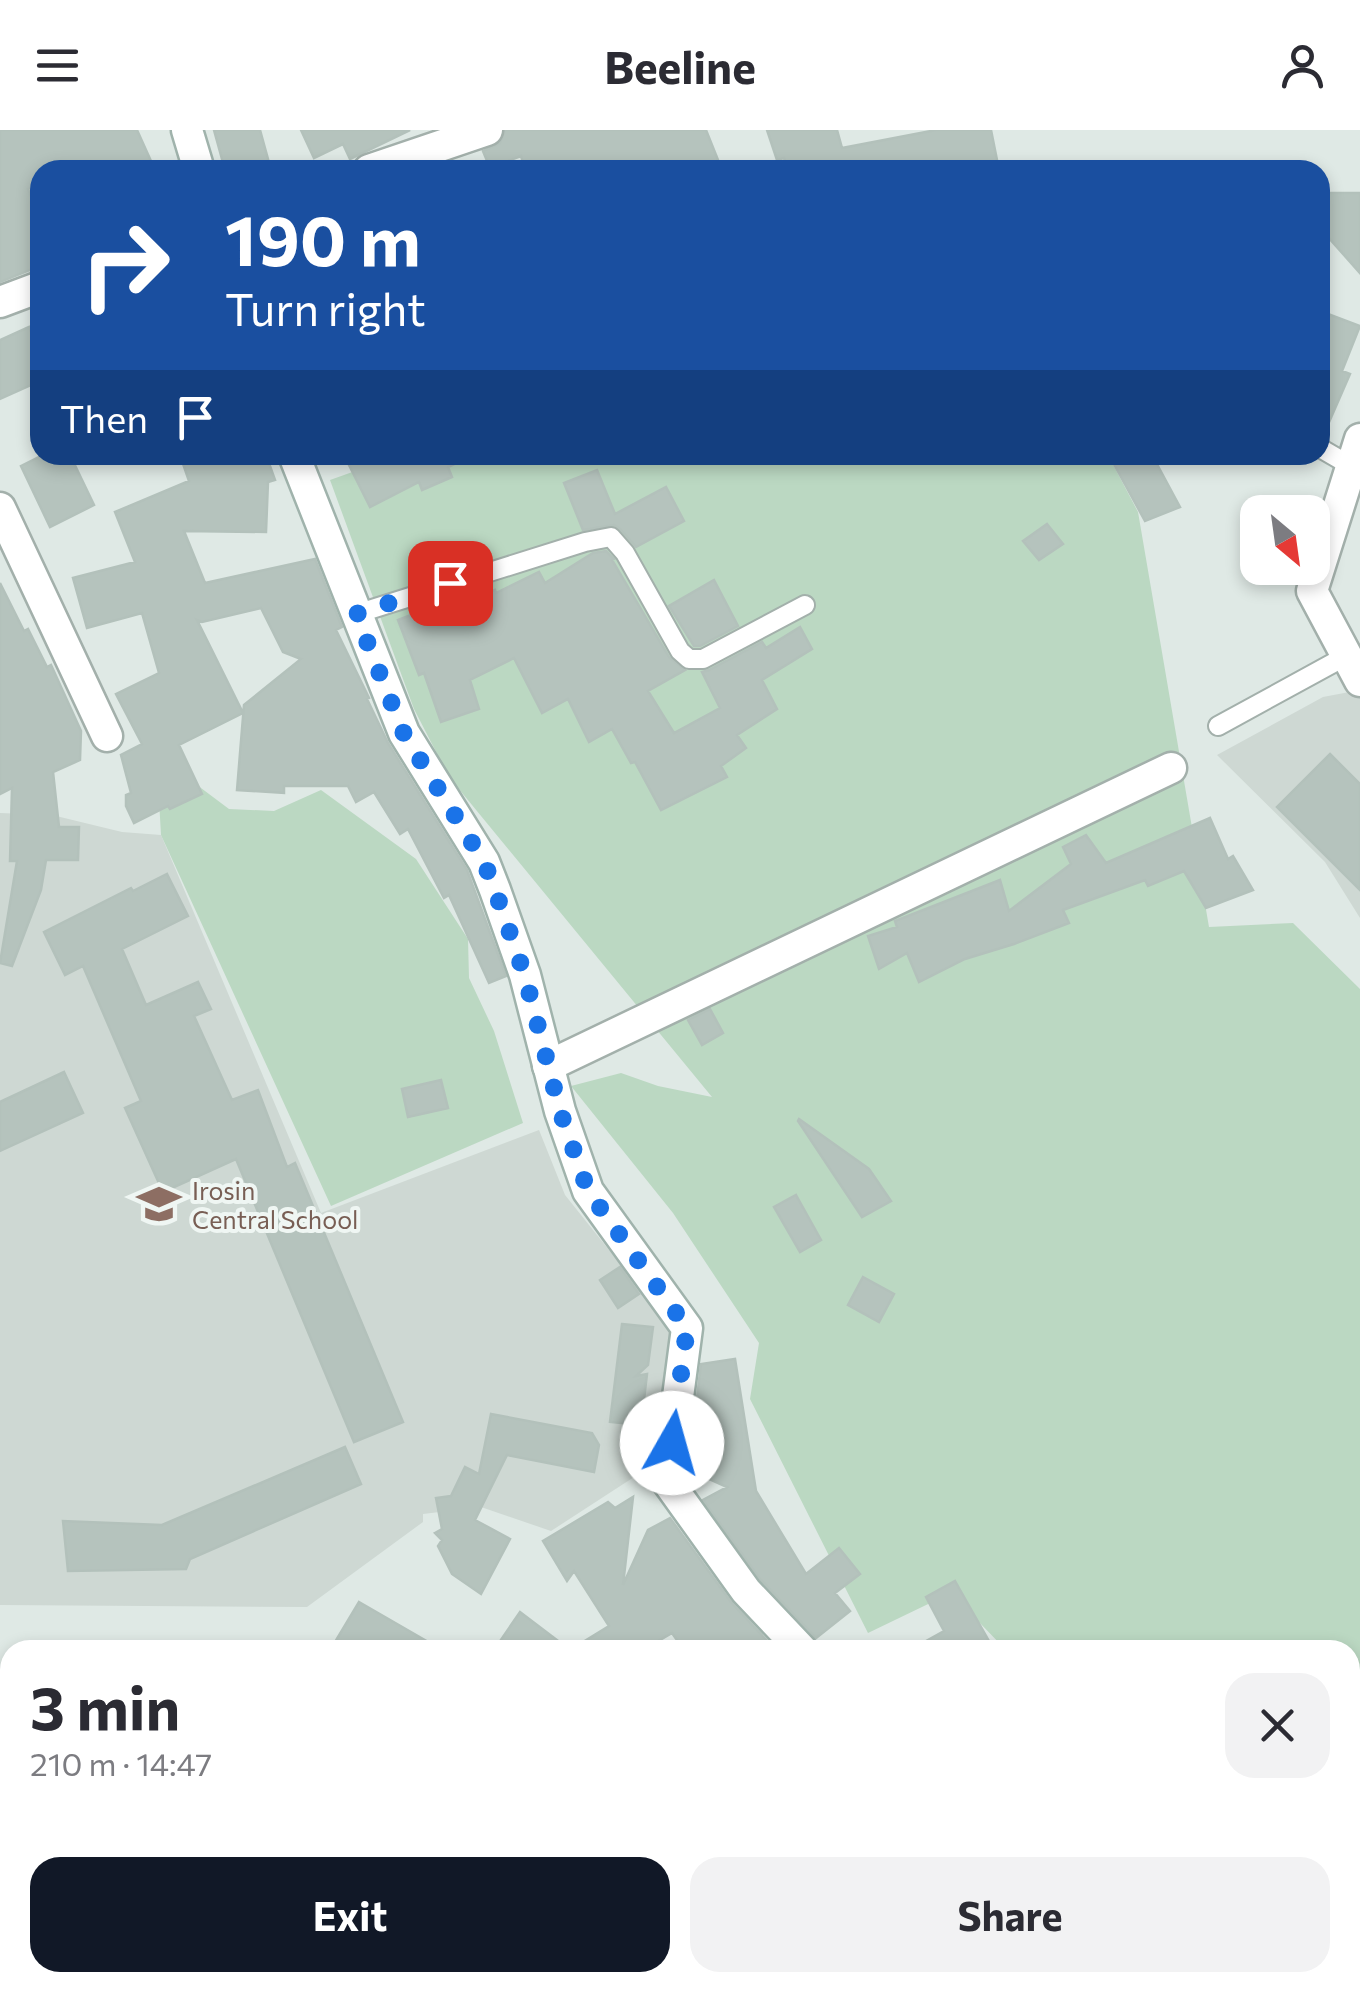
<!DOCTYPE html>
<meta charset="utf-8">
<style>
body{margin:0;font-family:Commissioner,sans-serif;background:#f2f2f3;color:#2b2b33;height:100vh;display:flex;flex-direction:column;font-size:38px;white-space:nowrap}
*{box-sizing:border-box;margin:0}
p{font-size:32px;color:#7c7c81}
.icon{flex:none;width:55px;height:55px;fill:none;stroke:currentColor;stroke-width:2;stroke-linecap:round;stroke-linejoin:round}
.map{position:relative;flex:1;overflow:hidden}
.panel{position:absolute;left:0px;top:1510px;width:1360px;height:352px;display:flex;flex-direction:column;background:#fff;border-radius:30px 30px 0 0;box-shadow:0 5px 15px #0003}
.panel>*{flex:none}
.hud{position:absolute;left:30px;top:30px;width:1300px;height:305px;border-radius:30px;box-shadow:0 5px 15px #0003;background:#1a4fa0;color:#fff;overflow:hidden}
.needle{width:65px;rotate:151deg}
.buttons{position:absolute;left:1240px;top:365px;display:grid;gap:20px}
.buttons a{display:grid;place-items:center;width:90px;height:90px;border-radius:20px;background:#fff;box-shadow:0 5px 15px #0003;font-size:50px}
.pin{position:absolute;display:grid;place-items:center;width:85px;height:85px;color:#fff;margin:-42px;border-radius:20px;box-shadow:0 5px 15px #0006}
.me{position:absolute;width:110px;margin:-55px;rotate:7deg;stroke-linejoin:round;filter:drop-shadow(0 0 8px #0008)}
.turn{display:flex;align-items:center;gap:35px;height:210px;padding:0 30px;font-size:45px}
.turn .icon{width:130px;height:130px;stroke-width:2.5}
.turn b{display:block;font-size:70px;line-height:85px}
.then{display:flex;align-items:center;height:95px;padding:0 30px;background:#0003;gap:20px;font-size:38px}
.round{display:grid;place-items:center;flex:none;width:105px;height:105px;border-radius:30px;background:#f2f2f3}
.overview{display:flex;align-items:center;justify-content:space-between;height:170px;padding:0 30px}
h1{font-size:60px;font-weight:700;line-height:75px}
.button{display:flex;gap:20px;margin-top:auto;padding:20px 30px}
.button a{flex:1;height:115px;border-radius:30px;background:#111827;color:#fff;font-size:40px;font-weight:700;line-height:115px;text-align:center}
.button a+a{background:#f2f2f3;color:#2b2b33}
header{display:flex;justify-content:space-between;align-items:center;height:130px;padding:0 30px;background:#fff;font-size:45px;font-weight:700}
.map>svg:first-child{display:block}
</style>
<header><svg class="icon" aria-label="menu" viewBox="0 0 24 24"><path d="M4 6h16M4 12h16M4 18h16"/></svg>Beeline<svg class="icon" aria-label="person" viewBox="0 0 24 24"><circle cx="12" cy="8" r="4"/><path d="M4 21q1-7 8-7t8 7"/></svg></header>
<div class="map">
<svg width="1360" height="1862" viewBox="0 0 1360 1862">
<rect width="100%" height="100%" fill="#dfe9e5"/>
<!-- built -->
<path fill="#ced8d3" d="M 1360,560 L 1360,788 L 1325,732 L 1217,625 L 1323,567 Z
M 0,683 L 52,685 L 122,702 L 161,705 L 321,1083 L 539,1000 L 565,1065 L 673,1200 L 651,1336 L 551,1401 L 481,1377 L 423,1384 L 423,1392 L 307,1477 L 0,1475 Z"/>
<!-- green -->
<path fill="#bbd8c2" d="M 400,325 L 1108,325 L 1138,382 L 1209,797 L 1293,793 L 1360,859 L 1360,1539 L 1350,1555 L 1350,1520 L 1001,1520 L 1004,1518 L 951,1463 L 868,1503 L 750,1269 L 759,1213 L 673,1083 L 571,956 L 621,943 L 658,956 L 712,967 L 449,647 L 414,579 L 330,350 Z
M 197,655 L 229,679 L 274,681 L 321,660 L 416,729 L 468,809 L 469,848 L 494,901 L 523,993 L 331,1076 L 161,705 L 159,670 Z
M 1360,1618 L 1360,1862 L 1300,1862 L 1295,1853 L 1350,1852 L 1350,1624 Z"/>
<!-- building -->
<path fill="#b5c3bd" stroke="#b3c1bb" stroke-width="2.5" d="M 0,0 L 137,0 L 155,40 L 101,40 L 97,32 L 77,40 L 40,40 L 40,54 L 28,59 L 40,88 L 40,136 L 0,152 Z
M 214,0 L 260,0 L 271,40 L 225,40 Z
M 301,0 L 410,0 L 350,29 L 343,14 L 314,28 Z
M 505,0 L 706,0 L 722,40 L 525,40 L 521,26 L 490,38 L 483,21 L 500,13 Z
M 767,0 L 837,0 L 842,18 L 936,0 L 991,0 L 999,40 L 788,40 L 784,28 L 777,30 Z
M 1328,63 L 1360,63 L 1360,143 L 1328,107 Z
M 1320,181 L 1360,196 L 1342,241 L 1350,244 L 1323,306 L 1320,306 Z
M 29,197 L 40,223 L 40,251 L 0,269 L 0,210 Z
M 43,325 L 70,325 L 94,375 L 50,397 L 21,336 Z
M 180,325 L 266,325 L 275,350 L 268,352 L 266,402 L 184,401 L 205,453 L 315,429 L 342,497 L 336,500 L 369,568 L 367,569 L 388,613 L 467,740 L 506,846 L 489,853 L 449,765 L 444,768 L 408,699 L 400,704 L 374,662 L 356,672 L 348,656 L 284,656 L 284,663 L 237,660 L 244,575 L 301,529 L 283,522 L 261,478 L 202,492 L 197,490 L 243,583 L 179,615 L 202,664 L 170,679 L 168,676 L 134,693 L 126,676 L 126,665 L 131,663 L 121,625 L 142,614 L 116,564 L 159,543 L 142,483 L 87,498 L 73,448 L 135,432 L 115,382 L 189,351 Z
M 344,325 L 473,325 L 448,337 L 452,347 L 422,360 L 419,352 L 370,377 Z
M 1109,325 L 1152,325 L 1180,377 L 1145,391 Z
M 597,340 L 615,384 L 666,357 L 684,391 L 636,417 L 620,399 L 614,395 L 583,400 L 564,353 Z
M 1047,394 L 1063,414 L 1039,430 L 1023,411 Z
M 606,421 L 614,429 L 612,430 L 669,527 L 685,540 L 648,561 L 674,603 L 720,578 L 702,542 L 709,540 L 762,512 L 766,518 L 800,497 L 812,519 L 762,550 L 777,579 L 737,605 L 746,618 L 721,636 L 727,647 L 661,680 L 635,632 L 631,633 L 612,599 L 589,612 L 568,569 L 542,583 L 514,528 L 470,550 L 479,579 L 441,592 L 424,543 L 419,545 L 398,490 L 468,463 L 471,469 L 495,460 L 496,463 L 539,442 L 545,453 L 593,423 Z
M 714,450 L 738,496 L 700,516 L 694,516 L 669,476 Z
M 0,453 L 24,501 L 28,499 L 47,537 L 51,535 L 81,601 L 80,630 L 53,642 L 59,697 L 79,697 L 78,730 L 46,730 L 41,760 L 12,836 L 0,833 L 17,731 L 10,731 L 12,658 L 0,664 Z
M 1330,624 L 1360,654 L 1360,760 L 1277,677 Z
M 1210,688 L 1228,729 L 1233,726 L 1253,760 L 1206,778 L 1184,741 L 1148,756 L 1145,750 L 1063,780 L 1069,793 L 1014,814 L 965,829 L 919,852 L 907,823 L 879,839 L 868,806 L 897,797 L 895,791 L 1000,750 L 1009,781 L 1071,734 L 1063,717 L 1086,705 L 1106,733 Z
M 167,744 L 188,786 L 122,819 L 146,875 L 198,852 L 211,879 L 194,886 L 232,970 L 258,960 L 287,1037 L 295,1033 L 403,1292 L 354,1312 L 236,1029 L 163,1062 L 125,978 L 141,971 L 83,836 L 65,845 L 44,802 L 131,758 L 133,761 Z
M 710,879 L 723,903 L 702,915 L 688,890 Z
M 64,942 L 83,983 L 0,1021 L 0,972 Z
M 441,950 L 448,978 L 408,987 L 402,959 Z
M 799,989 L 869,1039 L 891,1071 L 862,1087 L 798,991 Z
M 796,1065 L 821,1110 L 800,1122 L 774,1077 Z
M 620,1137 L 639,1164 L 618,1178 L 600,1150 Z
M 863,1147 L 894,1164 L 879,1192 L 848,1175 Z
M 622,1194 L 653,1197 L 648,1235 L 636,1246 L 647,1244 L 641,1295 L 610,1292 Z
M 735,1229 L 756,1361 L 806,1444 L 839,1418 L 860,1444 L 835,1463 L 850,1481 L 816,1508 L 760,1449 L 703,1370 L 727,1357 L 687,1339 L 692,1301 L 702,1281 L 697,1268 L 701,1234 Z
M 491,1284 L 592,1303 L 599,1315 L 594,1342 L 507,1325 L 475,1390 L 510,1409 L 481,1464 L 452,1444 L 438,1416 L 442,1410 L 435,1403 L 442,1399 L 436,1368 L 451,1366 L 465,1337 L 479,1344 Z
M 345,1317 L 361,1354 L 190,1429 L 186,1439 L 68,1441 L 63,1391 L 162,1395 Z
M 633,1367 L 623,1455 L 648,1400 L 670,1388 L 731,1472 L 772,1516 L 765,1520 L 684,1520 L 672,1503 L 643,1520 L 494,1520 L 520,1482 L 570,1520 L 609,1496 L 574,1441 L 567,1451 L 543,1411 L 608,1372 L 615,1378 Z
M 955,1451 L 994,1520 L 910,1520 L 944,1501 L 926,1467 Z
M 359,1472 L 442,1520 L 349,1520 L 335,1512 Z"/>
<g fill="none" stroke-linecap="round" stroke-linejoin="round">
<!-- lane casing -->
<g stroke="#a3b0ab" stroke-width="22">
<path id="lane" d="M 1320,318 L 1351,336
M 356,484 L 585,412 L 611,407 L 625,423 L 680,521 L 689,529 L 703,529 L 805,475
M 1218,596 L 1346,526"/>
</g>
<!-- street casing -->
<g stroke="#a3b0ab" stroke-width="35">
<path id="street" d="M 369,40 L 487,0
M 0,172 L 40,157
M 1360,309 L 1312,461 L 1360,551
M 0,378 L 107,606
M 548,936 L 1171,638
M 1350,1592 L 1360,1586
M 584,1862 L 595,1852"/>
</g>
<!-- secondary casing -->
<g stroke="#a0b3ac" stroke-width="35">
<path id="secondary" d="M 187,0 L 199,40
M 294,325 L 404,603 L 484,732 L 495,760 L 525,845 L 560,981 L 588,1061 L 687,1198 L 667,1351 L 746,1461 L 802,1520
M 1090,1852 L 1098,1862"/>
</g>
<!-- lane -->
<use href="#lane" stroke="#fff" stroke-width="18"/>
<!-- street -->
<use href="#street" stroke="#fff" stroke-width="30"/>
<!-- secondary -->
<use href="#secondary" stroke="#fff" stroke-width="30"/>
</g>
<g fill="none" stroke-linecap="round" stroke-linejoin="round">
<!-- route -->
<path stroke="#1a73e8" stroke-width="18" stroke-dasharray="0 32.4" d="M 450,453 L 356,484 L 404,604 L 484,732 L 495,760 L 525,846 L 560,981 L 588,1061 L 687,1198 L 672,1313"/>
</g>
<!-- icons -->
<defs>
<g id="school-bare" transform="scale(3.45)"><path d="M0-5L7-2L0 1L-7-2ZM-4 1L0 2.5L4 1V4Q0 6-4 4Z" fill="#8d6e63" stroke="#eff6f3" stroke-width="2.5" paint-order="stroke"/></g>
</defs>
<g fill-rule="evenodd">
<use href="#school-bare" x="159" y="1074"/>
</g>
<g text-anchor="middle" dominant-baseline="central" stroke-width="8" stroke-linejoin="round" paint-order="stroke">
<!-- education labels -->
<g font-size="25" fill="#785e54" stroke="#eff6f3" text-anchor="start">
<text x="192" y="1060">Irosin<tspan x="192" dy="29">Central School</tspan></text>
</g>
</g>
</svg>
<div class="buttons">
<a><svg class="needle" viewBox="-14 -14 28 28"><path d="M0-13l5 13h-10z" fill="#e53935"/><path d="M0 13l5-13h-10z" fill="#7c7c81"/></svg></a>
</div>
<div class="pin" style="left:450px;top:453px;background:#d93025"><svg class="icon" aria-label="arrive" viewBox="0 0 24 24"><path d="M6 21V4h12l-3 4 3 4H6"/></svg></div>
<svg class="me" style="left:672px;top:1313px" viewBox="-20 -20 40 40"><circle r="19" fill="#fff"/><path d="M0-13L10 11 0 6-10 11z" fill="#1a73e8"/></svg>
<div class="hud">
<div class="turn"><svg class="icon" aria-label="right" viewBox="0 0 24 24"><path d="M7 20v-9h11M14 6l5 5-5 5"/></svg><div><b>190 m</b>Turn right</div></div>
<div class="then">Then<svg class="icon" aria-label="arrive" viewBox="0 0 24 24"><path d="M6 21V4h12l-3 4 3 4H6"/></svg></div>
</div>
<section class="panel">
<div class="overview"><div><h1>3 min</h1><p>210 m · 14:47</p></div><a class="round"><svg class="icon" aria-label="close" viewBox="0 0 24 24"><path d="M6 6l12 12M18 6L6 18"/></svg></a></div>
<div class="button"><a>Exit</a><a>Share</a></div>
</section>
</div>
